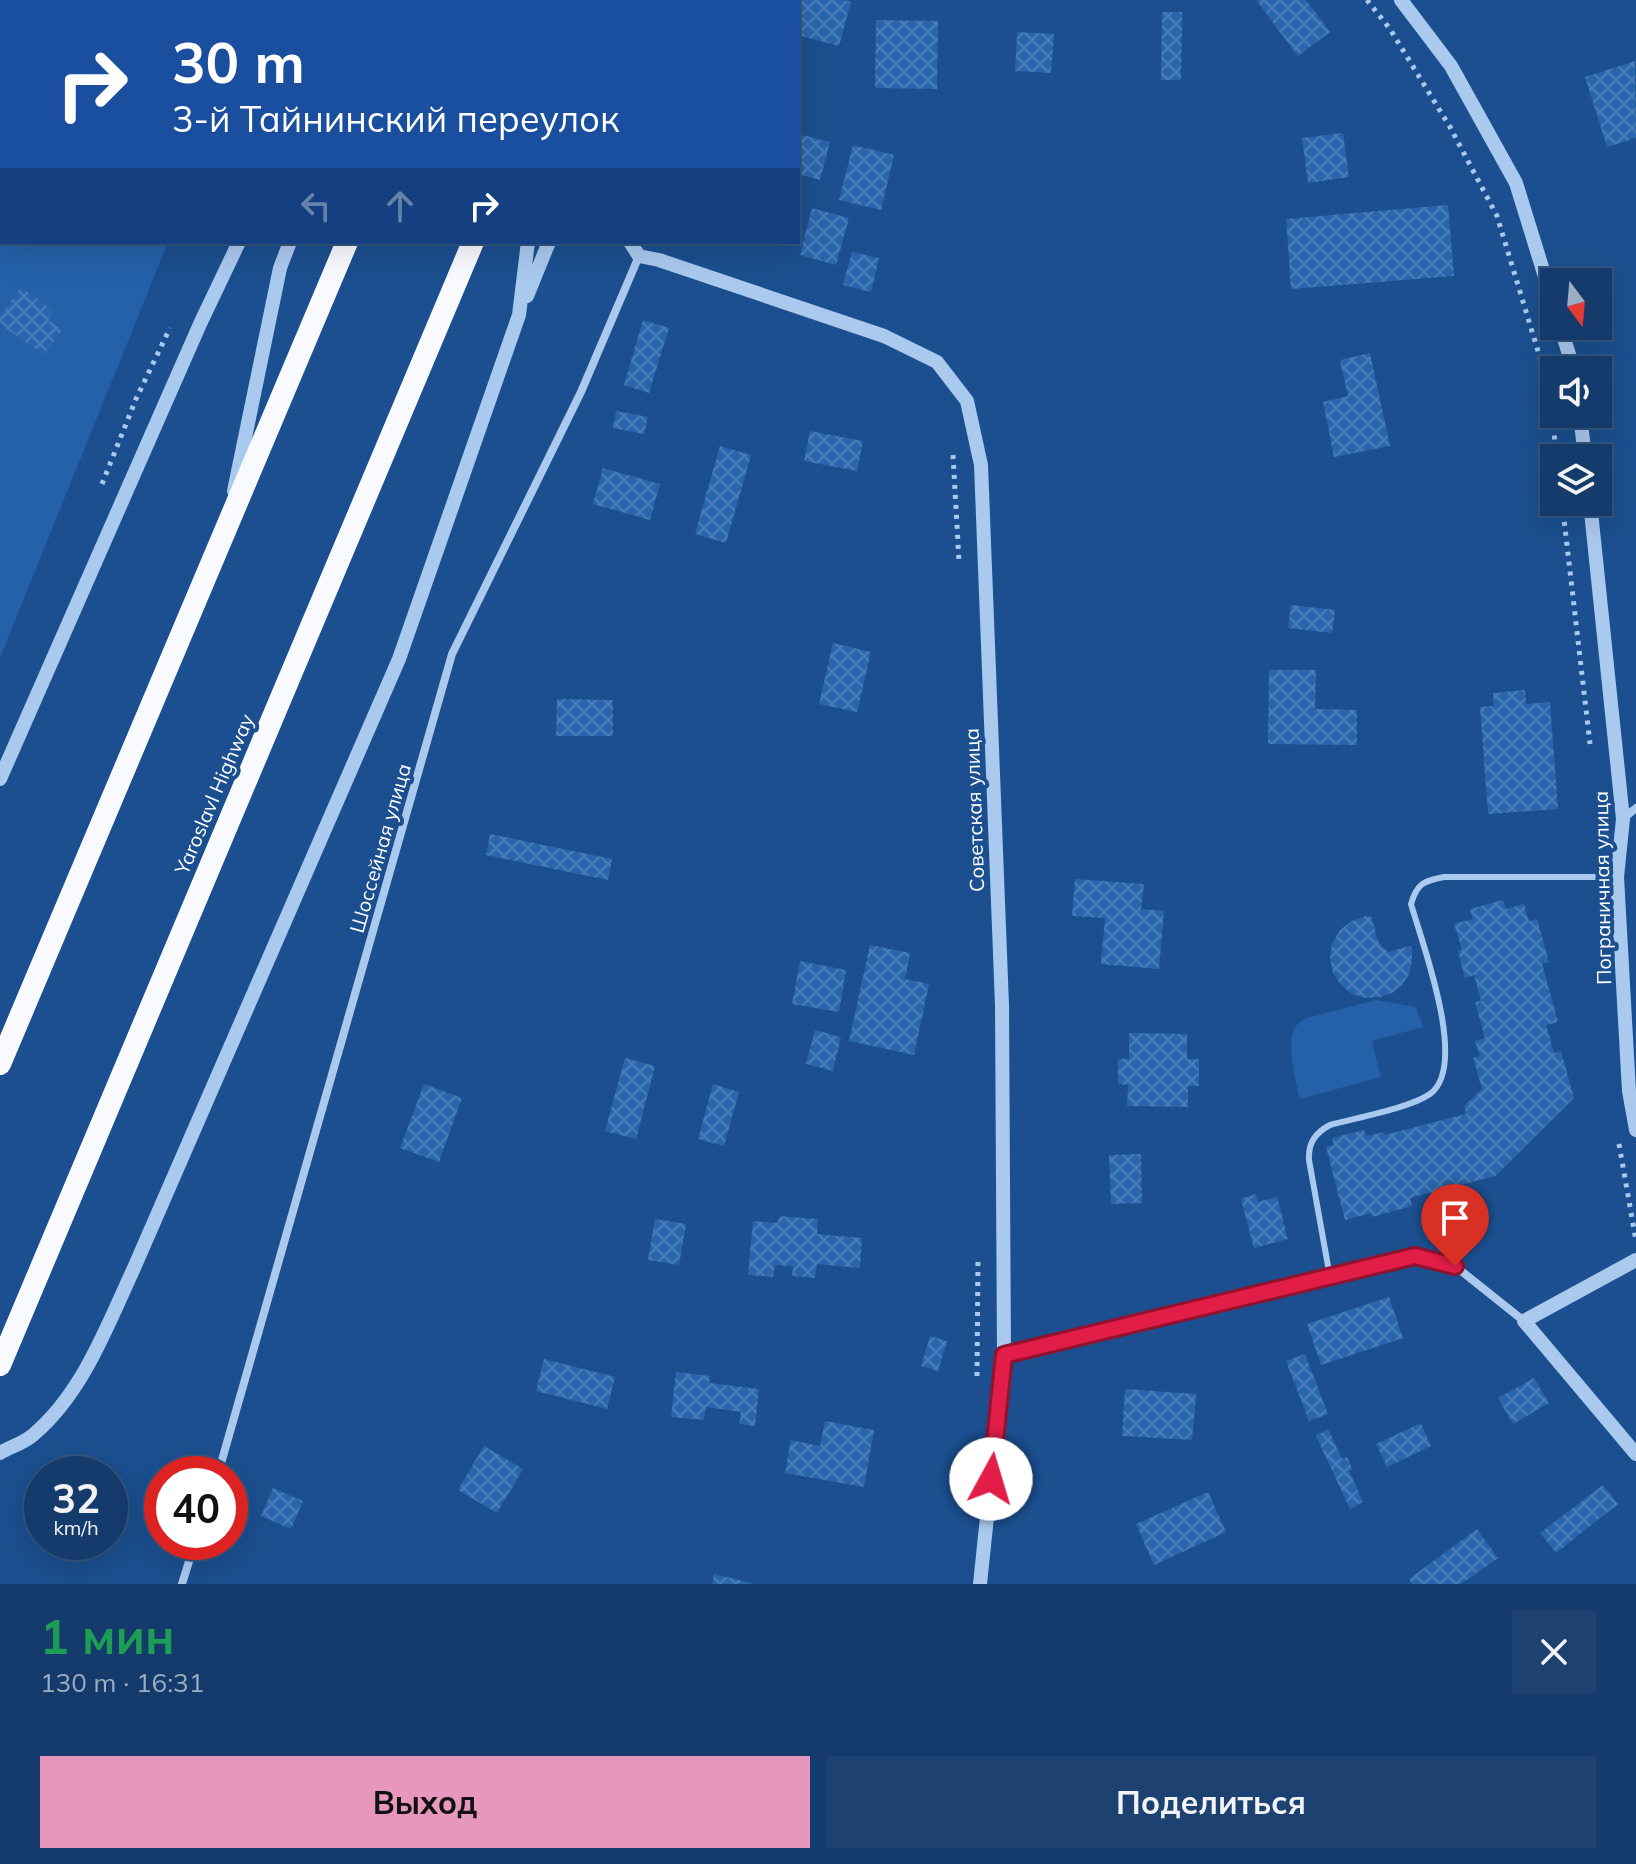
<!DOCTYPE html>
<html lang="ru">
<meta charset="utf-8">
<style>
body{margin:0;font-family:Mulish,sans-serif;background:#1d4271;color:#f1f3f6;height:100vh;display:flex;flex-direction:column;font-size:30px;white-space:nowrap}
*{box-sizing:border-box;margin:0}
p{font-size:26px;color:#9dadc1}
.icon{flex:none;width:44px;height:44px;fill:none;stroke:currentColor;stroke-width:2;stroke-linecap:round;stroke-linejoin:round}
.map{position:relative;height:1584px;overflow:hidden}
.drawer{display:flex;flex-direction:column;background:#143b6b;flex:1}
.drawer>*{flex:none}
.top-card{position:absolute;left:0px;top:0px;width:800px;height:244px;box-shadow:0 8px 32px #0002,0 0 0 2px #33557e;background:#1a4fa0;color:#fff;overflow:hidden}
.needle{width:52px;rotate:164deg}
.controls{position:absolute;left:1540px;top:268px;display:grid;gap:16px}
.controls a{display:grid;place-items:center;width:72px;height:72px;border-radius:0px;background:#143b6b;box-shadow:0 8px 32px #0002,0 0 0 2px #33557e;font-size:40px}
.speed{position:absolute;left:24px;top:1456px;display:flex;gap:16px;font-size:40px;font-weight:700;text-align:center}
.speed>*{display:grid;place-content:center;width:104px;height:104px;border-radius:50%;background:#143b6b;box-shadow:0 8px 32px #0002,0 0 0 2px #33557e;line-height:1}
.speed small{font-size:20px;font-weight:400}
.speed .limit{border:12px solid #d22;background:#fff;color:#111}
.pin{position:absolute;display:grid;place-items:center;width:68px;height:68px;color:#fff;margin:-82px -34px;border-radius:50% 50% 50% 0;rotate:-45deg;box-shadow:0 0 8px #0007}
.pin .icon{rotate:45deg}
.me{position:absolute;width:88px;margin:-44px;rotate:6deg;stroke-linejoin:round;filter:drop-shadow(0 0 6px #0008)}
.turn{display:flex;align-items:center;gap:28px;height:168px;padding:0 40px;font-size:36px}
.turn .icon{width:104px;height:104px;stroke-width:2.5}
.turn b{display:block;font-size:56px;line-height:68px}
.lanes{display:flex;align-items:center;height:76px;padding:0 40px;background:#0003;justify-content:center;gap:40px;direction:ltr}
.lanes .off{opacity:.35}
.round{display:grid;place-items:center;flex:none;width:84px;height:84px;border-radius:0px;background:#1d4271}
.summary{display:flex;align-items:center;justify-content:space-between;height:136px;padding:0 40px}
h1{font-size:48px;font-weight:700;line-height:60px;color:#1e9e55}
.cta{display:flex;gap:16px;margin-top:auto;padding:16px 40px}
.cta a{flex:1;height:92px;border-radius:0px;background:#e797bd;color:#111;font-size:32px;font-weight:700;line-height:92px;text-align:center}
.cta a+a{background:#1d4271;color:#f1f3f6}
.map>svg:first-child{display:block}
</style>
<div class="map">
<svg width="1636" height="1584" viewBox="0 0 1636 1584">
<defs>
<pattern id="building-cross-hatch" width="8" height="8" patternUnits="userSpaceOnUse" patternTransform="scale(2)"><rect width="8" height="8" fill="#2a66ad"/><path d="M0 0l8 8M0 8l8-8" fill="none" stroke="#4a7db9"/></pattern>
</defs>
<rect width="100%" height="100%" fill="#1b4f8f"/>
<!-- green -->
<path fill="#2461a8" d="M 0,0 L 265,0 L 264,2 L 2,2 L 2,242 L 168,242 L 0,658 Z
M 1376,1000 L 1416,1007 L 1423,1027 L 1372,1041 L 1381,1077 L 1300,1099 C 1296,1084 1285,1039 1296,1026 C 1299,1022 1302,1021 1307,1018 Z"/>
<!-- building -->
<path fill="url(#building-cross-hatch)" d="M 801,0 L 845,0 L 851,2 L 839,46 L 798,35 L 798,10 Z
M 1256,0 L 1306,0 L 1330,32 L 1298,56 Z
M 1162,12 L 1182,12 L 1181,80 L 1161,80 Z
M 876,20 L 938,21 L 937,89 L 875,88 Z
M 1017,32 L 1054,34 L 1051,73 L 1015,71 Z
M 1635,61 L 1636,138 L 1607,147 L 1585,77 Z
M 1343,133 L 1349,177 L 1308,183 L 1302,138 Z
M 798,134 L 830,142 L 820,180 L 798,174 Z
M 853,145 L 894,155 L 881,210 L 839,200 Z
M 1448,205 L 1454,276 L 1291,289 L 1286,219 Z
M 812,208 L 849,218 L 836,265 L 800,255 Z
M 852,252 L 879,258 L 871,292 L 843,285 Z
M 21,287 L 54,311 L 48,320 L 62,330 L 44,355 L 0,324 L 0,316 Z
M 643,320 L 669,328 L 649,393 L 624,385 Z
M 1370,353 L 1390,446 L 1334,457 L 1323,402 L 1348,396 L 1340,360 Z
M 616,411 L 648,417 L 644,434 L 613,428 Z
M 810,431 L 863,441 L 857,471 L 804,461 Z
M 720,446 L 751,455 L 726,543 L 695,534 Z
M 603,468 L 660,484 L 650,520 L 593,504 Z
M 1291,605 L 1335,610 L 1332,633 L 1288,628 Z
M 833,643 L 871,652 L 857,712 L 819,704 Z
M 1269,670 L 1316,670 L 1315,709 L 1357,710 L 1357,745 L 1268,744 Z
M 1525,690 L 1526,704 L 1550,702 L 1558,809 L 1488,814 L 1480,707 L 1494,706 L 1493,693 Z
M 557,699 L 613,700 L 613,736 L 556,736 Z
M 490,834 L 612,859 L 608,880 L 486,855 Z
M 1075,879 L 1144,884 L 1141,909 L 1164,911 L 1159,969 L 1101,964 L 1105,918 L 1072,916 Z
M 1503,900 L 1506,909 L 1524,904 L 1529,921 L 1537,919 L 1549,962 L 1542,964 L 1558,1022 L 1546,1025 L 1554,1053 L 1561,1051 L 1574,1098 L 1495,1176 L 1410,1198 L 1412,1206 L 1372,1217 L 1371,1213 L 1345,1220 L 1326,1147 L 1334,1145 L 1332,1138 L 1364,1130 L 1366,1136 L 1384,1132 L 1385,1135 L 1466,1114 L 1464,1106 L 1482,1089 L 1473,1058 L 1480,1056 L 1475,1041 L 1485,1038 L 1475,1002 L 1481,1001 L 1474,975 L 1465,978 L 1458,951 L 1462,950 L 1454,924 L 1473,919 L 1470,909 Z
M 1366,916 L 1371,917 L 1379,943 L 1388,952 L 1410,946 L 1412,948 L 1412,961 L 1409,974 L 1402,985 L 1392,993 L 1380,997 L 1366,998 L 1352,994 L 1341,985 L 1333,973 L 1330,958 L 1332,944 L 1340,930 L 1352,921 Z
M 870,945 L 910,953 L 905,979 L 929,984 L 914,1055 L 849,1041 Z
M 800,961 L 846,970 L 839,1012 L 792,1004 Z
M 815,1030 L 841,1037 L 833,1071 L 806,1064 Z
M 1129,1033 L 1187,1034 L 1187,1059 L 1199,1059 L 1199,1086 L 1188,1086 L 1188,1107 L 1127,1106 L 1128,1085 L 1118,1084 L 1118,1059 L 1129,1059 Z
M 625,1058 L 655,1066 L 636,1139 L 605,1131 Z
M 424,1084 L 462,1098 L 439,1162 L 400,1148 Z
M 713,1084 L 739,1092 L 724,1146 L 698,1139 Z
M 1141,1154 L 1142,1203 L 1111,1204 L 1109,1155 Z
M 1256,1194 L 1258,1202 L 1277,1197 L 1288,1239 L 1254,1248 L 1241,1199 Z
M 780,1216 L 818,1219 L 817,1234 L 862,1238 L 860,1268 L 817,1264 L 815,1278 L 792,1276 L 793,1266 L 775,1265 L 773,1277 L 748,1275 L 753,1221 L 777,1223 Z
M 655,1219 L 686,1224 L 679,1265 L 648,1260 Z
M 1389,1297 L 1403,1338 L 1321,1365 L 1307,1324 Z
M 930,1336 L 947,1341 L 938,1371 L 921,1366 Z
M 1305,1354 L 1328,1414 L 1309,1421 L 1286,1361 Z
M 544,1359 L 615,1377 L 607,1409 L 536,1391 Z
M 676,1372 L 710,1376 L 709,1383 L 759,1389 L 755,1426 L 739,1424 L 741,1412 L 706,1407 L 704,1420 L 671,1417 Z
M 1534,1378 L 1549,1403 L 1513,1424 L 1498,1398 Z
M 1125,1389 L 1196,1394 L 1192,1440 L 1122,1436 Z
M 825,1421 L 874,1430 L 864,1487 L 785,1473 L 791,1440 L 820,1446 Z
M 1421,1423 L 1431,1446 L 1387,1467 L 1376,1444 Z
M 1328,1429 L 1342,1459 L 1347,1457 L 1353,1470 L 1349,1471 L 1363,1502 L 1350,1509 L 1316,1436 Z
M 484,1446 L 523,1469 L 497,1513 L 458,1490 Z
M 1603,1485 L 1618,1504 L 1556,1553 L 1540,1533 Z
M 273,1488 L 303,1501 L 291,1529 L 261,1516 Z
M 1208,1492 L 1226,1532 L 1154,1565 L 1136,1524 Z
M 1477,1529 L 1498,1558 L 1461,1584 L 1412,1584 L 1409,1579 Z
M 714,1574 L 751,1583 L 751,1584 L 712,1584 Z"/>
<g fill="none" stroke-linecap="round" stroke-linejoin="round">
<!-- path -->
<path stroke="#a9c9ee" stroke-width="5" stroke-dasharray="4 6" stroke-linecap="butt" d="M 1367,0 L 1390,29 L 1450,127 L 1497,216 L 1548,384 L 1557,458
M 327,2 L 328,0
M 953,455 L 959,561
M 102,484 L 136,399 L 170,328
M 1562,502 L 1590,744
M 1619,1144 L 1636,1241
M 977,1376 L 978,1258"/>
<!-- service -->
<path stroke="#a9c9ee" stroke-width="6" d="M 1330,1277 L 1309,1160 C 1308,1143 1315,1133 1330,1125 C 1355,1118 1410,1108 1430,1094 C 1469,1066 1422,943 1411,904 C 1417,883 1424,881 1444,877 L 1617,877"/>
<!-- minor -->
<path stroke="#a9c9ee" stroke-width="8" d="M 1624,818 L 1636,808
M 1004,1355 L 1415,1256 L 1455,1266 L 1524,1321
M 218,1474 L 452,654 L 581,392 L 639,256
M 182,1584 L 195,1542"/>
<!-- tertiary -->
<path stroke="#a9c9ee" stroke-width="14" d="M 1401,0 L 1451,66 L 1516,183 L 1554,306
M 354,2 L 355,0
M 377,2 L 378,0
M 650,2 L 651,0
M 705,2 L 706,0
M 630,242 L 639,256 L 659,260 L 884,336 L 937,362 L 967,401 L 981,465 L 1002,1005 L 1004,1355 L 980,1584
M 527,296 L 549,242
M 1560,326 L 1574,370
M 1580,414 L 1585,458
M 234,491 L 280,268 L 290,242
M 1590,502 L 1623,819 L 1617,877 L 1629,1091 L 1636,1130
M 0,779 L 200,324 L 239,242
M 1636,1260 L 1524,1321 L 1636,1454
M 0,1453 C 10,1447 24,1443 33,1435 C 83,1393 107,1326 134,1268 L 399,659 L 519,315 L 528,242"/>
<!-- trunk -->
<path stroke="#f8faff" stroke-width="22" d="M 447,2 L 448,0
M 573,2 L 574,0
M 0,1064 L 347,242
M 0,1365 L 473,242"/>
</g>
<g fill="none" stroke-linecap="round" stroke-linejoin="round">
<!-- route casing -->
<g stroke="#92132f" stroke-width="20">
<path id="route" d="M 991,1479 L 1004,1355 L 1415,1256 L 1455,1266"/>
</g>
<!-- route -->
<use href="#route" stroke="#e11d48" stroke-width="14"/>
</g>
<g text-anchor="middle" dominant-baseline="central" stroke-width="8" stroke-linejoin="round" paint-order="stroke">
<!-- street labels -->
<g font-size="20" fill="#fff" stroke="#1b4f8f">
<text transform="translate(214 794) rotate(-67)">Yaroslavl Highway</text>
<text transform="translate(974 810) rotate(-92)">Советская улица</text>
<text transform="translate(380 848) rotate(-74)">Шоссейная улица</text>
<text transform="translate(1602 888) rotate(-91)">Пограничная улица</text>
</g>
</g>
</svg>
<div class="controls">
<a><svg class="needle" viewBox="-14 -14 28 28"><path d="M0-13l5 13h-10z" fill="#e53935"/><path d="M0 13l5-13h-10z" fill="#9dadc1"/></svg></a>
<a><svg class="icon" aria-label="sound" viewBox="0 0 24 24"><path d="M4 9h4l5-4v14l-5-4H4zM17 9q2 3 0 6"/></svg></a>
<a><svg class="icon" aria-label="layers" viewBox="0 0 24 24"><path d="M12 4l9 5-9 5-9-5zM3 14l9 5 9-5"/></svg></a>
</div>
<div class="speed"><div>32<small>km/h</small></div><div class="limit">40</div></div>
<div class="pin" style="left:1455px;top:1266px;background:#d93025"><svg class="icon" aria-label="arrive" viewBox="0 0 24 24"><path d="M6 21V4h12l-3 4 3 4H6"/></svg></div>
<svg class="me" style="left:991px;top:1479px" viewBox="-20 -20 40 40"><circle r="19" fill="#fff"/><path d="M0-13L10 11 0 6-10 11z" fill="#e11d48"/></svg>
<div class="top-card">
<div class="turn"><svg class="icon" aria-label="right" viewBox="0 0 24 24"><path d="M7 20v-9h11M14 6l5 5-5 5"/></svg><div><b>30 m</b>3-й Тайнинский переулок</div></div>
<div class="lanes"><svg class="icon off" aria-label="left" viewBox="0 0 24 24"><path d="M17 20v-9H6M10 6l-5 5 5 5"/></svg><svg class="icon off" aria-label="ahead" viewBox="0 0 24 24"><path d="M12 20V5M6 11l6-6 6 6"/></svg><svg class="icon" aria-label="right" viewBox="0 0 24 24"><path d="M7 20v-9h11M14 6l5 5-5 5"/></svg></div>
</div>
</div>
<section class="drawer">
<div class="summary"><div><h1>1 мин</h1><p>130 m · 16:31</p></div><a class="round"><svg class="icon" aria-label="close" viewBox="0 0 24 24"><path d="M6 6l12 12M18 6L6 18"/></svg></a></div>
<div class="cta"><a>Выход</a><a>Поделиться</a></div>
</section>
